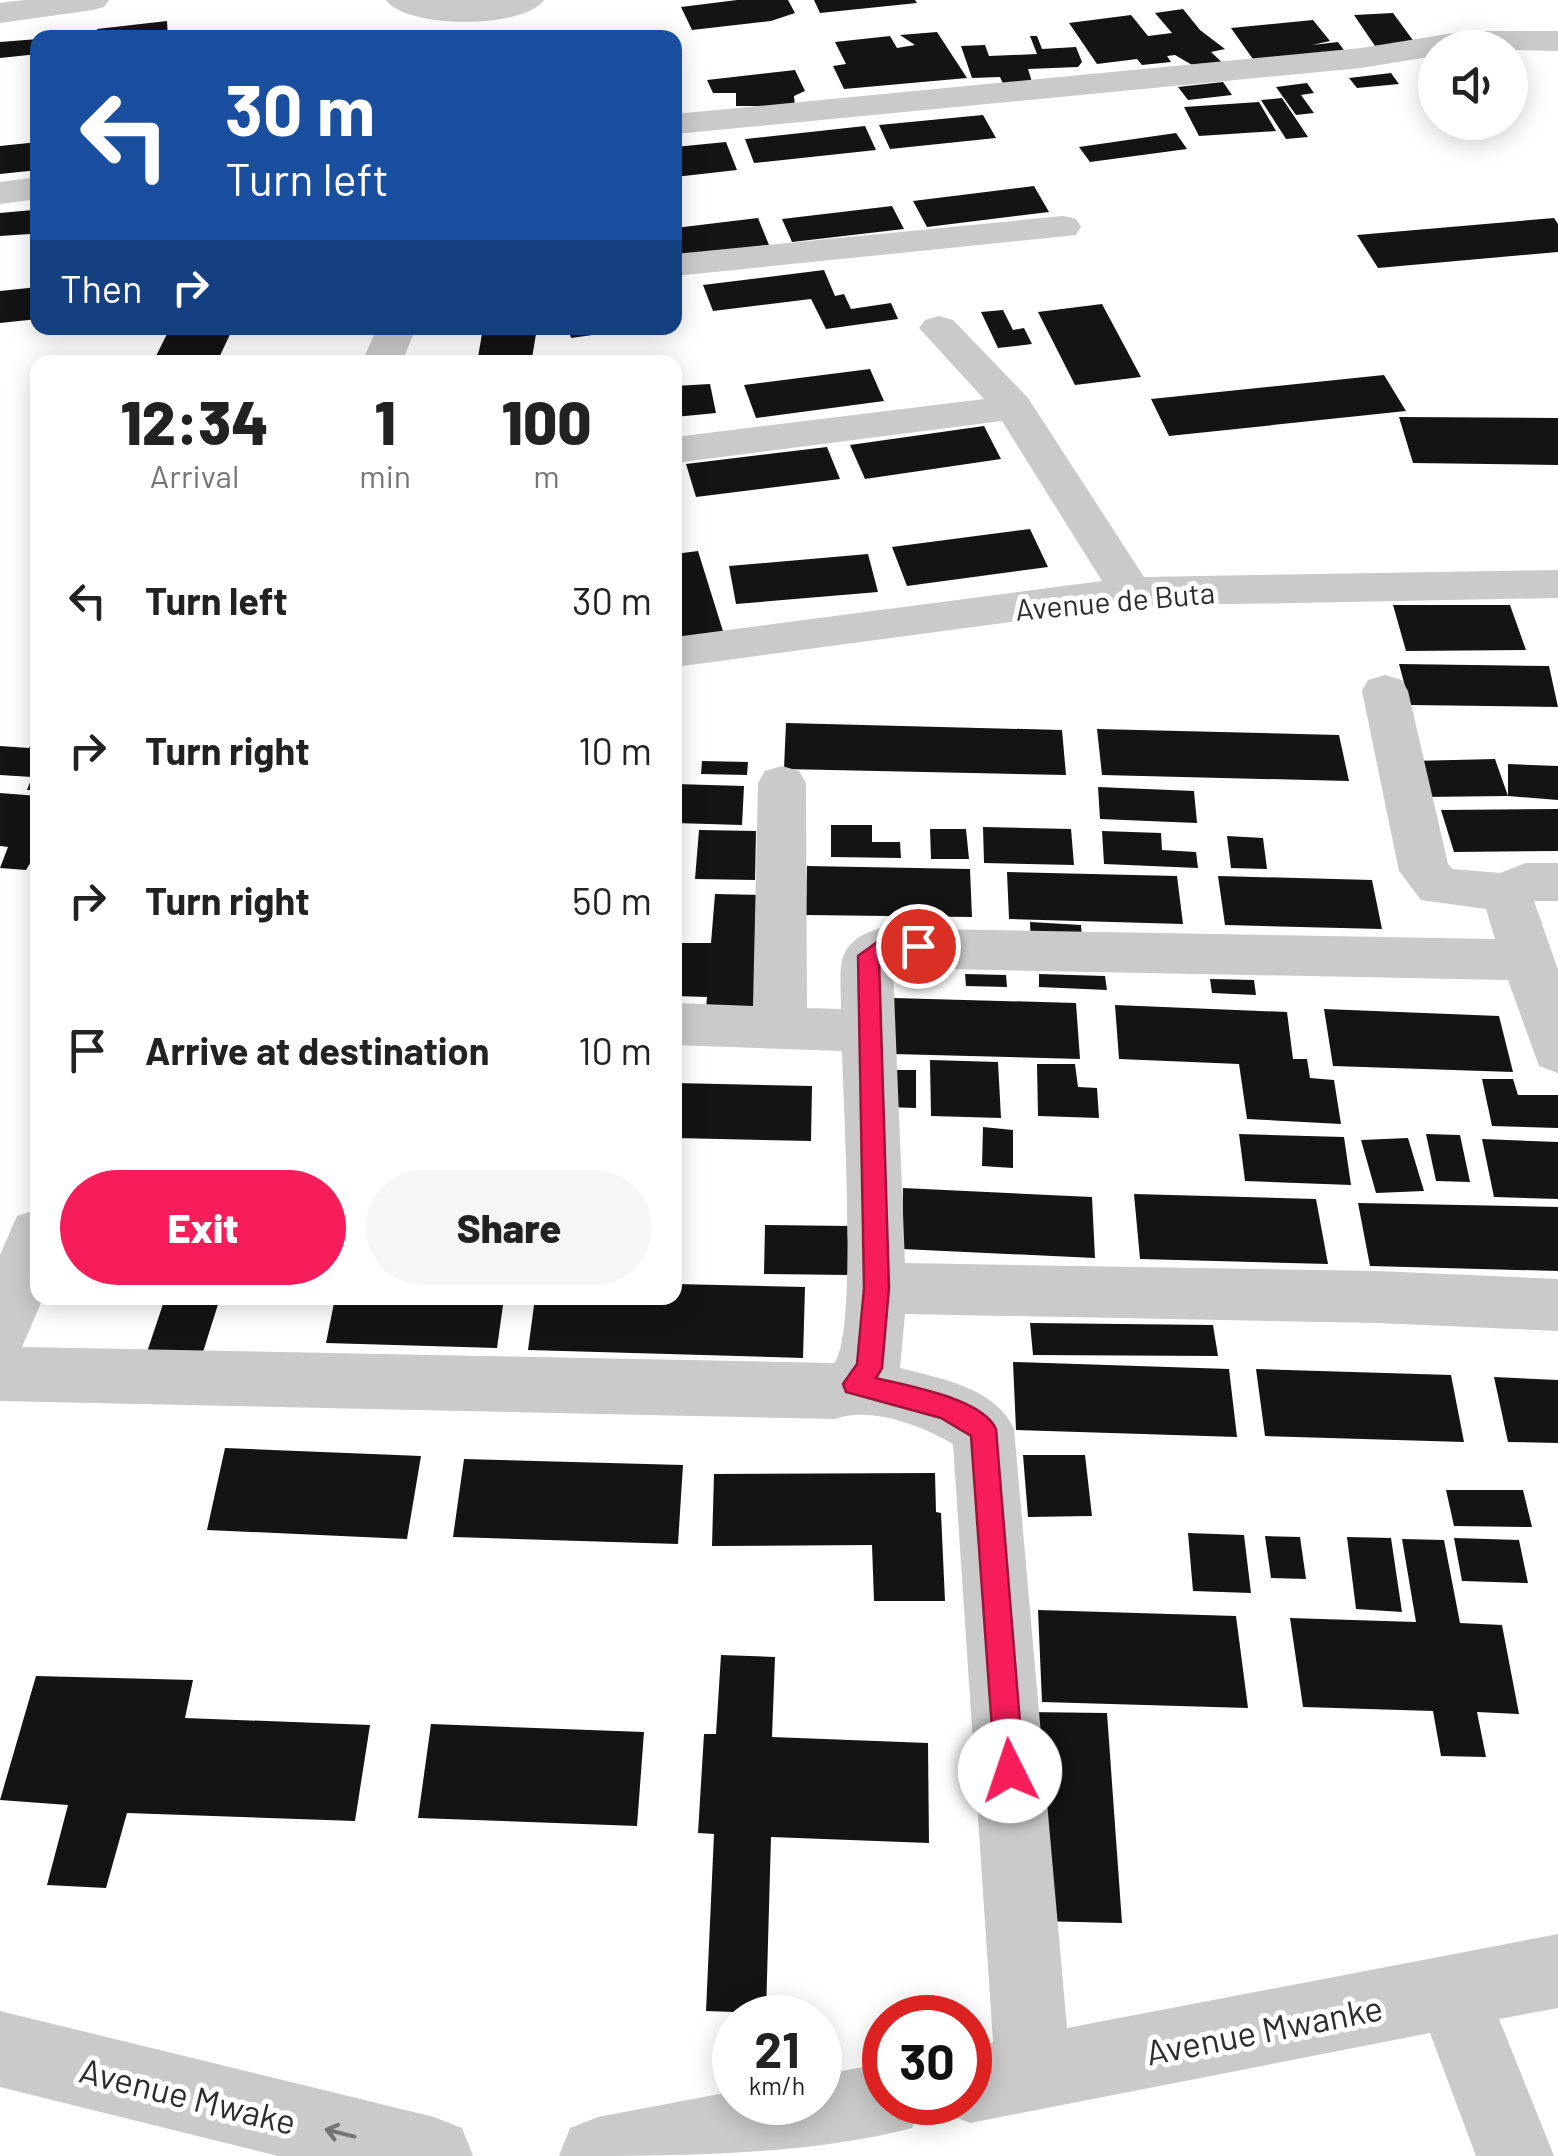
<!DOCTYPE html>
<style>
body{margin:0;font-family:Barlow,sans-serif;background:#f6f6f6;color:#222;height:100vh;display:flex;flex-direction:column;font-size:38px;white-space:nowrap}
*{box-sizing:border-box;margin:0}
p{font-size:32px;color:#767676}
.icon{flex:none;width:55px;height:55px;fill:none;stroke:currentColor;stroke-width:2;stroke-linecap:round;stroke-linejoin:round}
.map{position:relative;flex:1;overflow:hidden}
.panel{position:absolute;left:30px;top:355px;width:652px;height:950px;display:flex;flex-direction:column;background:#fff;border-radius:20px;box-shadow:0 5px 25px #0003}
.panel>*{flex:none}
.banner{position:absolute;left:30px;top:30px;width:652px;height:305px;border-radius:20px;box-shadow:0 5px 25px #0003;background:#1a4fa0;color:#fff;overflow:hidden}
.buttons{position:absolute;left:1418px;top:30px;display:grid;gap:20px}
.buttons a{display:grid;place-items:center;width:110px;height:110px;border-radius:50%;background:#fff;box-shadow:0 5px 25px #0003;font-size:50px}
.speed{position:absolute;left:712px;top:1995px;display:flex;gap:20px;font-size:50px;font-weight:700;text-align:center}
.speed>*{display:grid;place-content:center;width:130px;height:130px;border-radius:50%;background:#fff;box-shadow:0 5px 25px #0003;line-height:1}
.speed small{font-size:25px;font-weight:400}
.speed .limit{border:15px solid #d22;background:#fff;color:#111}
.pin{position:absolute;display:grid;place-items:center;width:85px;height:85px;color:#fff;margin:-42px;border:5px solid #fff;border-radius:50%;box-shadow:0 2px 10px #0007}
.me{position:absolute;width:110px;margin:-55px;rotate:356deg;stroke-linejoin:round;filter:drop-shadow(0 0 8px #0008)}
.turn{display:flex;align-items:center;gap:35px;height:210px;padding:0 30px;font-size:45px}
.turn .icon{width:130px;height:130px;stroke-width:2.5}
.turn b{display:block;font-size:70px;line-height:85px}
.then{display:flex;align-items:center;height:95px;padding:0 30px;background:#0003;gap:20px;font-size:38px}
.eta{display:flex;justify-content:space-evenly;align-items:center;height:170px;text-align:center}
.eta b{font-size:60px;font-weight:800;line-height:70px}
.button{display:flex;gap:20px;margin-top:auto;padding:20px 30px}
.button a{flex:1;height:115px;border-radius:60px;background:#f61d5a;color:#fff;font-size:40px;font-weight:800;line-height:115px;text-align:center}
.button a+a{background:#f6f6f6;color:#222}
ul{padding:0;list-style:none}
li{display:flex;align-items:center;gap:30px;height:150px;padding:0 30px}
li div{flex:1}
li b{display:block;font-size:38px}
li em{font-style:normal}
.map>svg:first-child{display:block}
</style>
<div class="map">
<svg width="1558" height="2156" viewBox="0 0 1558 2156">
<rect width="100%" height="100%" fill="#fff"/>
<!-- building -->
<path fill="#141414" d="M 737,0 L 788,0 L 795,13 L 771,21 L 692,30 L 681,7 Z
M 814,0 L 915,0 L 917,3 L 820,13 Z
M 1183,9 L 1200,30 L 1225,49 L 1211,52 L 1227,67 L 1199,69 L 1175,55 L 1167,56 L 1171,62 L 1142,65 L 1137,59 L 1097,64 L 1069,23 L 1131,15 L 1148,36 L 1172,33 L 1155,13 Z
M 1393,13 L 1415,43 L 1375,46 L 1354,15 Z
M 1313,20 L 1330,41 L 1312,45 L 1338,42 L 1346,53 L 1255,62 L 1231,28 Z
M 167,21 L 168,38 L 97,38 L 97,29 Z
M 937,32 L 967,78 L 844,89 L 833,66 L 846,64 L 835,42 L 890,36 L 897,48 L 915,45 L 900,35 Z
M 1030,36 L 1037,36 L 1042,49 L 1076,47 L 1082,62 L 1078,67 L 1028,69 L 1033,85 L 1004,86 L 1000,77 L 972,78 L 961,46 L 985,45 L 989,56 L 1037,54 Z
M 38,39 L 38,54 L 0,58 L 0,42 Z
M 795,70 L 805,91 L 794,96 L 795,106 L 736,106 L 736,93 L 713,93 L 707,80 Z
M 1391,73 L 1399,84 L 1357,88 L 1349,78 Z
M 1223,82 L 1232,95 L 1188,100 L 1178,87 Z
M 1307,83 L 1314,93 L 1301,95 L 1314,113 L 1296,115 L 1276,87 Z
M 1282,98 L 1308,137 L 1286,139 L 1261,100 Z
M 1259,102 L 1276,131 L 1199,136 L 1184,107 Z
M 983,115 L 996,138 L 890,149 L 879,125 Z
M 865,126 L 876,150 L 754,163 L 745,139 Z
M 1176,133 L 1187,149 L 1090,162 L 1079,147 Z
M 38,142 L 38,170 L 0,174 L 0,146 Z
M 726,142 L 737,170 L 675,177 L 675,147 Z
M 1034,186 L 1049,212 L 927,227 L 913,201 Z
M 892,206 L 904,229 L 792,242 L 782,219 Z
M 33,210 L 30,234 L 0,236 L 0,213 Z
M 758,218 L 769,245 L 675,256 L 675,228 Z
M 1554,218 L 1558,224 L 1558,252 L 1378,268 L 1357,235 Z
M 824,270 L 835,296 L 844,294 L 851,309 L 891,303 L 898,319 L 826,329 L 811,299 L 713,311 L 703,285 Z
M 38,287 L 38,319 L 0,323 L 0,291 Z
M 1102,304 L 1141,377 L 1075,385 L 1038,312 Z
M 1003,310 L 1013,330 L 1024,328 L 1032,344 L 998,348 L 981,312 Z
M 170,328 L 233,328 L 217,362 L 153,362 Z
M 483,328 L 537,328 L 532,358 L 478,357 Z
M 568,328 L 627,328 L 628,330 L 571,338 Z
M 870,369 L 884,401 L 756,418 L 744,385 Z
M 1384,375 L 1406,411 L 1169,436 L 1151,399 Z
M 710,384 L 716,413 L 675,417 L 675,386 Z
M 1399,417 L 1558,418 L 1558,465 L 1413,463 Z
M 984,426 L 1001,459 L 865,479 L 850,445 Z
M 827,447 L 840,479 L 696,497 L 686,464 Z
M 1030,529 L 1048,567 L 907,586 L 892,547 Z
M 698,551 L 727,644 L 683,650 L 675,623 L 675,554 Z
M 868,554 L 878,592 L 736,604 L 729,566 Z
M 1393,605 L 1510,605 L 1526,650 L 1406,651 Z
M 1399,664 L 1549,666 L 1558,707 L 1410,705 Z
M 786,723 L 1062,730 L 1066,775 L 784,769 Z
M 1097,729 L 1339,735 L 1349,781 L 1102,775 Z
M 38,730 L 38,790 L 27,790 L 32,777 L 0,775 L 0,746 L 29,748 Z
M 1495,759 L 1508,796 L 1508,764 L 1558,766 L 1558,800 L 1508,796 L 1423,797 L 1412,761 Z
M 702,761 L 748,762 L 747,775 L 701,774 Z
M 675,784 L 744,786 L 742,825 L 675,823 Z
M 1098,787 L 1194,791 L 1197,823 L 1100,819 Z
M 0,793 L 38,796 L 38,850 L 26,870 L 0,868 L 8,847 L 0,846 Z
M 1558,809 L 1558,851 L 1454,852 L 1441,810 Z
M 831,825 L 872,825 L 872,842 L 900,842 L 901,858 L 831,857 Z
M 983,827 L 1071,829 L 1074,865 L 984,863 Z
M 930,829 L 966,829 L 969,859 L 931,859 Z
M 699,830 L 756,831 L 755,880 L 695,879 Z
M 1102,831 L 1161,833 L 1162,850 L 1196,852 L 1198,868 L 1104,864 Z
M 1227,836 L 1263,838 L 1267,869 L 1231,868 Z
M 807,866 L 970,869 L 972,917 L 806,915 Z
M 1007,872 L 1177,876 L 1183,924 L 1009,919 Z
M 1218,876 L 1372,880 L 1382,929 L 1225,925 Z
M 715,894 L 769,895 L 764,1010 L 706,1008 L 707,997 L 675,996 L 675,943 L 711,943 Z
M 1030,922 L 1081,925 L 1083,948 L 1031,946 Z
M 965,974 L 1006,975 L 1007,987 L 966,986 Z
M 1039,974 L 1105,976 L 1107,990 L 1039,987 Z
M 1210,979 L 1254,980 L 1256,995 L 1212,993 Z
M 893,998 L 1076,1003 L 1080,1059 L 893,1054 Z
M 1115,1005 L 1287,1012 L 1293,1059 L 1307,1059 L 1310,1078 L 1334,1080 L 1341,1124 L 1247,1119 L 1239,1064 L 1119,1059 Z
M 1324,1009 L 1499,1016 L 1513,1072 L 1333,1066 Z
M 930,1060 L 998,1062 L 1001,1118 L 931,1116 Z
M 1037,1064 L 1075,1064 L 1078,1087 L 1097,1088 L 1099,1118 L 1038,1116 Z
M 885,1070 L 916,1070 L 916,1108 L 884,1107 Z
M 1482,1079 L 1513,1079 L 1518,1095 L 1558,1095 L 1558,1128 L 1492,1126 Z
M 675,1083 L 812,1086 L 811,1141 L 675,1138 Z
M 983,1127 L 1013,1130 L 1013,1168 L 982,1166 Z
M 1239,1134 L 1344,1137 L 1351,1185 L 1245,1181 Z
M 1426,1134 L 1460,1135 L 1470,1182 L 1436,1181 Z
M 1408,1138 L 1424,1191 L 1376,1193 L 1361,1140 Z
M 1482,1139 L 1558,1142 L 1558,1199 L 1494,1197 Z
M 903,1188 L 1092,1197 L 1095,1258 L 902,1249 Z
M 1134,1194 L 1316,1199 L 1328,1264 L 1140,1259 Z
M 1358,1203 L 1558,1207 L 1558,1271 L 1370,1266 Z
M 765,1225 L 851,1226 L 852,1275 L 764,1274 Z
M 675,1284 L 805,1287 L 803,1358 L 528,1350 L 535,1298 L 675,1298 Z
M 165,1298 L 220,1298 L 198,1368 L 143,1364 Z
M 335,1298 L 504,1298 L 497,1348 L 326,1343 Z
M 1030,1323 L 1213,1325 L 1218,1356 L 1033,1355 Z
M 1013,1362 L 1229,1369 L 1237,1437 L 1016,1430 Z
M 1256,1369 L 1451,1375 L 1464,1442 L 1265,1436 Z
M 1494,1377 L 1558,1380 L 1558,1443 L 1508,1442 Z
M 225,1448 L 421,1456 L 407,1539 L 207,1530 Z
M 1023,1455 L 1085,1455 L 1092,1516 L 1028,1517 Z
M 464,1459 L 683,1465 L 678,1544 L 453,1537 Z
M 935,1473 L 936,1512 L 941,1513 L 945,1601 L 874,1601 L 872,1545 L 712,1546 L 714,1474 Z
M 1446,1490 L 1523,1490 L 1532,1527 L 1454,1526 Z
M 1188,1533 L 1244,1535 L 1251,1593 L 1193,1591 Z
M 1265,1536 L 1300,1537 L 1306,1579 L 1271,1578 Z
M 1347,1537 L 1391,1538 L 1402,1612 L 1356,1609 Z
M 1454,1538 L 1519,1540 L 1528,1583 L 1462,1581 Z
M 1402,1539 L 1444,1540 L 1460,1623 L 1502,1625 L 1519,1714 L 1477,1712 L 1486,1757 L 1441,1756 L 1433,1711 L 1303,1707 L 1290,1618 L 1416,1622 Z
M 1038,1610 L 1236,1616 L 1248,1708 L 1042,1702 Z
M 721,1655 L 775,1657 L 772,1737 L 928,1743 L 929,1843 L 771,1837 L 766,2013 L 706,2011 L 714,1834 L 698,1833 L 704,1734 L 716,1734 Z
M 36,1676 L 193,1680 L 185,1718 L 370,1725 L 355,1821 L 127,1813 L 106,1888 L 47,1885 L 68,1805 L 0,1800 Z
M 1025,1712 L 1107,1713 L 1122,1923 L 1035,1921 Z
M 431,1724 L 644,1732 L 637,1826 L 418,1818 Z"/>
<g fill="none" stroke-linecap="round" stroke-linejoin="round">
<!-- minor -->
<path fill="#cacaca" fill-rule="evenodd" d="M 24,0 L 109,0 L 104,7 L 93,10 L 0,23 L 0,3 Z
M 386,0 L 544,0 C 524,29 406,29 386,0 Z
M 1466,31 L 1558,31 L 1558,51 L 1435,48 L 1435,56 L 1361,68 L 675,134 L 675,114 L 1361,48 Z
M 38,177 L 38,199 L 0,204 L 0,182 Z
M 1063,216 L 1076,219 L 1081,227 L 1076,235 L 675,276 L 675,254 Z
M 939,316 L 953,320 L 1028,398 L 1144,577 L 1558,570 L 1558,598 L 1131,606 L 675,667 L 675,637 L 1102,581 L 1002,421 L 675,463 L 675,437 L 984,399 L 919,328 L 925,320 Z
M 377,328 L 416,328 L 402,362 L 362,362 Z
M 1385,675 L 1402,680 L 1408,691 L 1448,864 L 1453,869 L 1500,873 L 1526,863 L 1558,863 L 1558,901 L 1534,901 L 1558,970 L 1558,1073 L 1539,1066 L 1508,980 L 893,968 L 905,1263 L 1377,1271 L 1558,1279 L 1558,1331 L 1377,1323 L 905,1314 L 900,1368 C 941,1379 995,1387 1014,1429 L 1067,2028 L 1558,1934 L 1558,2008 L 1499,2019 L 1554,2156 L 1476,2156 L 1430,2033 L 970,2123 L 943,2112 L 939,2102 L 970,2102 L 970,2047 L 993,2042 L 953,1444 C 921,1425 870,1406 835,1419 L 0,1401 L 0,1255 L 17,1216 L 38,1209 L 38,1298 L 43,1298 L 22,1347 L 834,1363 C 858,1337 843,1100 842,1051 L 675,1045 L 675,1003 L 753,1006 L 758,783 L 765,771 L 782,766 L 799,771 L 806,783 L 807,1008 L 841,1009 C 841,966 833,943 880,928 L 1495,939 L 1486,909 L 1421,900 L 1399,871 L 1362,691 L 1368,680 Z
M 0,2011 L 434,2117 L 462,2128 L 473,2156 L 278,2156 L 0,2087 Z
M 885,2063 L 885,2102 L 923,2102 L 912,2128 C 806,2156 672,2156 559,2156 L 570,2128 L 598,2117 L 735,2091 L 735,2102 L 820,2102 L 820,2075 Z"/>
</g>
<!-- one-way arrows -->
<defs><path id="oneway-shaft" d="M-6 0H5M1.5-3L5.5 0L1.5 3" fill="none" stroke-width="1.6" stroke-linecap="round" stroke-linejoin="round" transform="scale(2.5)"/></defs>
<use stroke="#747474" href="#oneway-shaft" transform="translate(340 2133) rotate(-166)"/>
<!-- route -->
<path fill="#f61d5a" stroke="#a0133a" stroke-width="2.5" d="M 918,938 L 929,946 L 926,952 L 879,959 L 889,1288 L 882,1368 L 876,1378 C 907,1386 982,1398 996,1429 L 1024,1771 L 1020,1781 L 1010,1786 L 1000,1781 L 995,1771 L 971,1436 L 941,1418 L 846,1392 L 843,1384 L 857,1364 L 864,1288 L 858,956 L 880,940 Z"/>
<g text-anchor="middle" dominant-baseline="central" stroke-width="10" stroke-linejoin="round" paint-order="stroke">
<!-- street labels -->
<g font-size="30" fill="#2d2d2d" stroke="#fff">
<text transform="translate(1115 600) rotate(-5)">Avenue de Buta</text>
</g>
<!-- near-street labels -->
<g font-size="35" fill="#2d2d2d" stroke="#fff">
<text transform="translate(1264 2029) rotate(-11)">Avenue Mwanke</text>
<text transform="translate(188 2095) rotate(14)">Avenue Mwake</text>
</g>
</g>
</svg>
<div class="buttons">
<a><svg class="icon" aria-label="sound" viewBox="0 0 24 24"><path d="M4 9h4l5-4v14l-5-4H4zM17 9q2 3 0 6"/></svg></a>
</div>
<div class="speed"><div>21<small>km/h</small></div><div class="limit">30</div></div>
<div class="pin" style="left:918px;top:946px;background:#d93025"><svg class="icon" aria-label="arrive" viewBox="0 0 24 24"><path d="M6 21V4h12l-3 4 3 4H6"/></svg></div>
<svg class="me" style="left:1010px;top:1771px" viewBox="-20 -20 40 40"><circle r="19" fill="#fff"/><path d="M0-13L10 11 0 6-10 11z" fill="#f61d5a"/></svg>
<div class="banner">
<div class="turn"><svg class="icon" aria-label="left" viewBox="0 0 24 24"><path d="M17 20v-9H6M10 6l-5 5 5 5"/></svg><div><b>30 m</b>Turn left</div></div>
<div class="then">Then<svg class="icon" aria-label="right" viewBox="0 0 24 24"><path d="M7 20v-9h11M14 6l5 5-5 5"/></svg></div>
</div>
<section class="panel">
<div class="eta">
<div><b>12:34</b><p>Arrival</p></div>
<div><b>1</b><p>min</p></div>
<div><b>100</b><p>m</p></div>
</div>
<ul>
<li><svg class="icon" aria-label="left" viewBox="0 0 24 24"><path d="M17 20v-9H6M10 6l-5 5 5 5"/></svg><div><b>Turn left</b></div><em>30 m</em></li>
<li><svg class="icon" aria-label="right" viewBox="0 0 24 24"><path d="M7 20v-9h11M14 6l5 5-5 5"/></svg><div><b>Turn right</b></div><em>10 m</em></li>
<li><svg class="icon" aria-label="right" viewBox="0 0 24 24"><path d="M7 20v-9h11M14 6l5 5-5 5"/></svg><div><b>Turn right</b></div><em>50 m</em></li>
<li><svg class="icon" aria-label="arrive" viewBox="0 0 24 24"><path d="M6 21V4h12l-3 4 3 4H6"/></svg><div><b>Arrive at destination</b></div><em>10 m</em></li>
</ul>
<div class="button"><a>Exit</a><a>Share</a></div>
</section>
</div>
